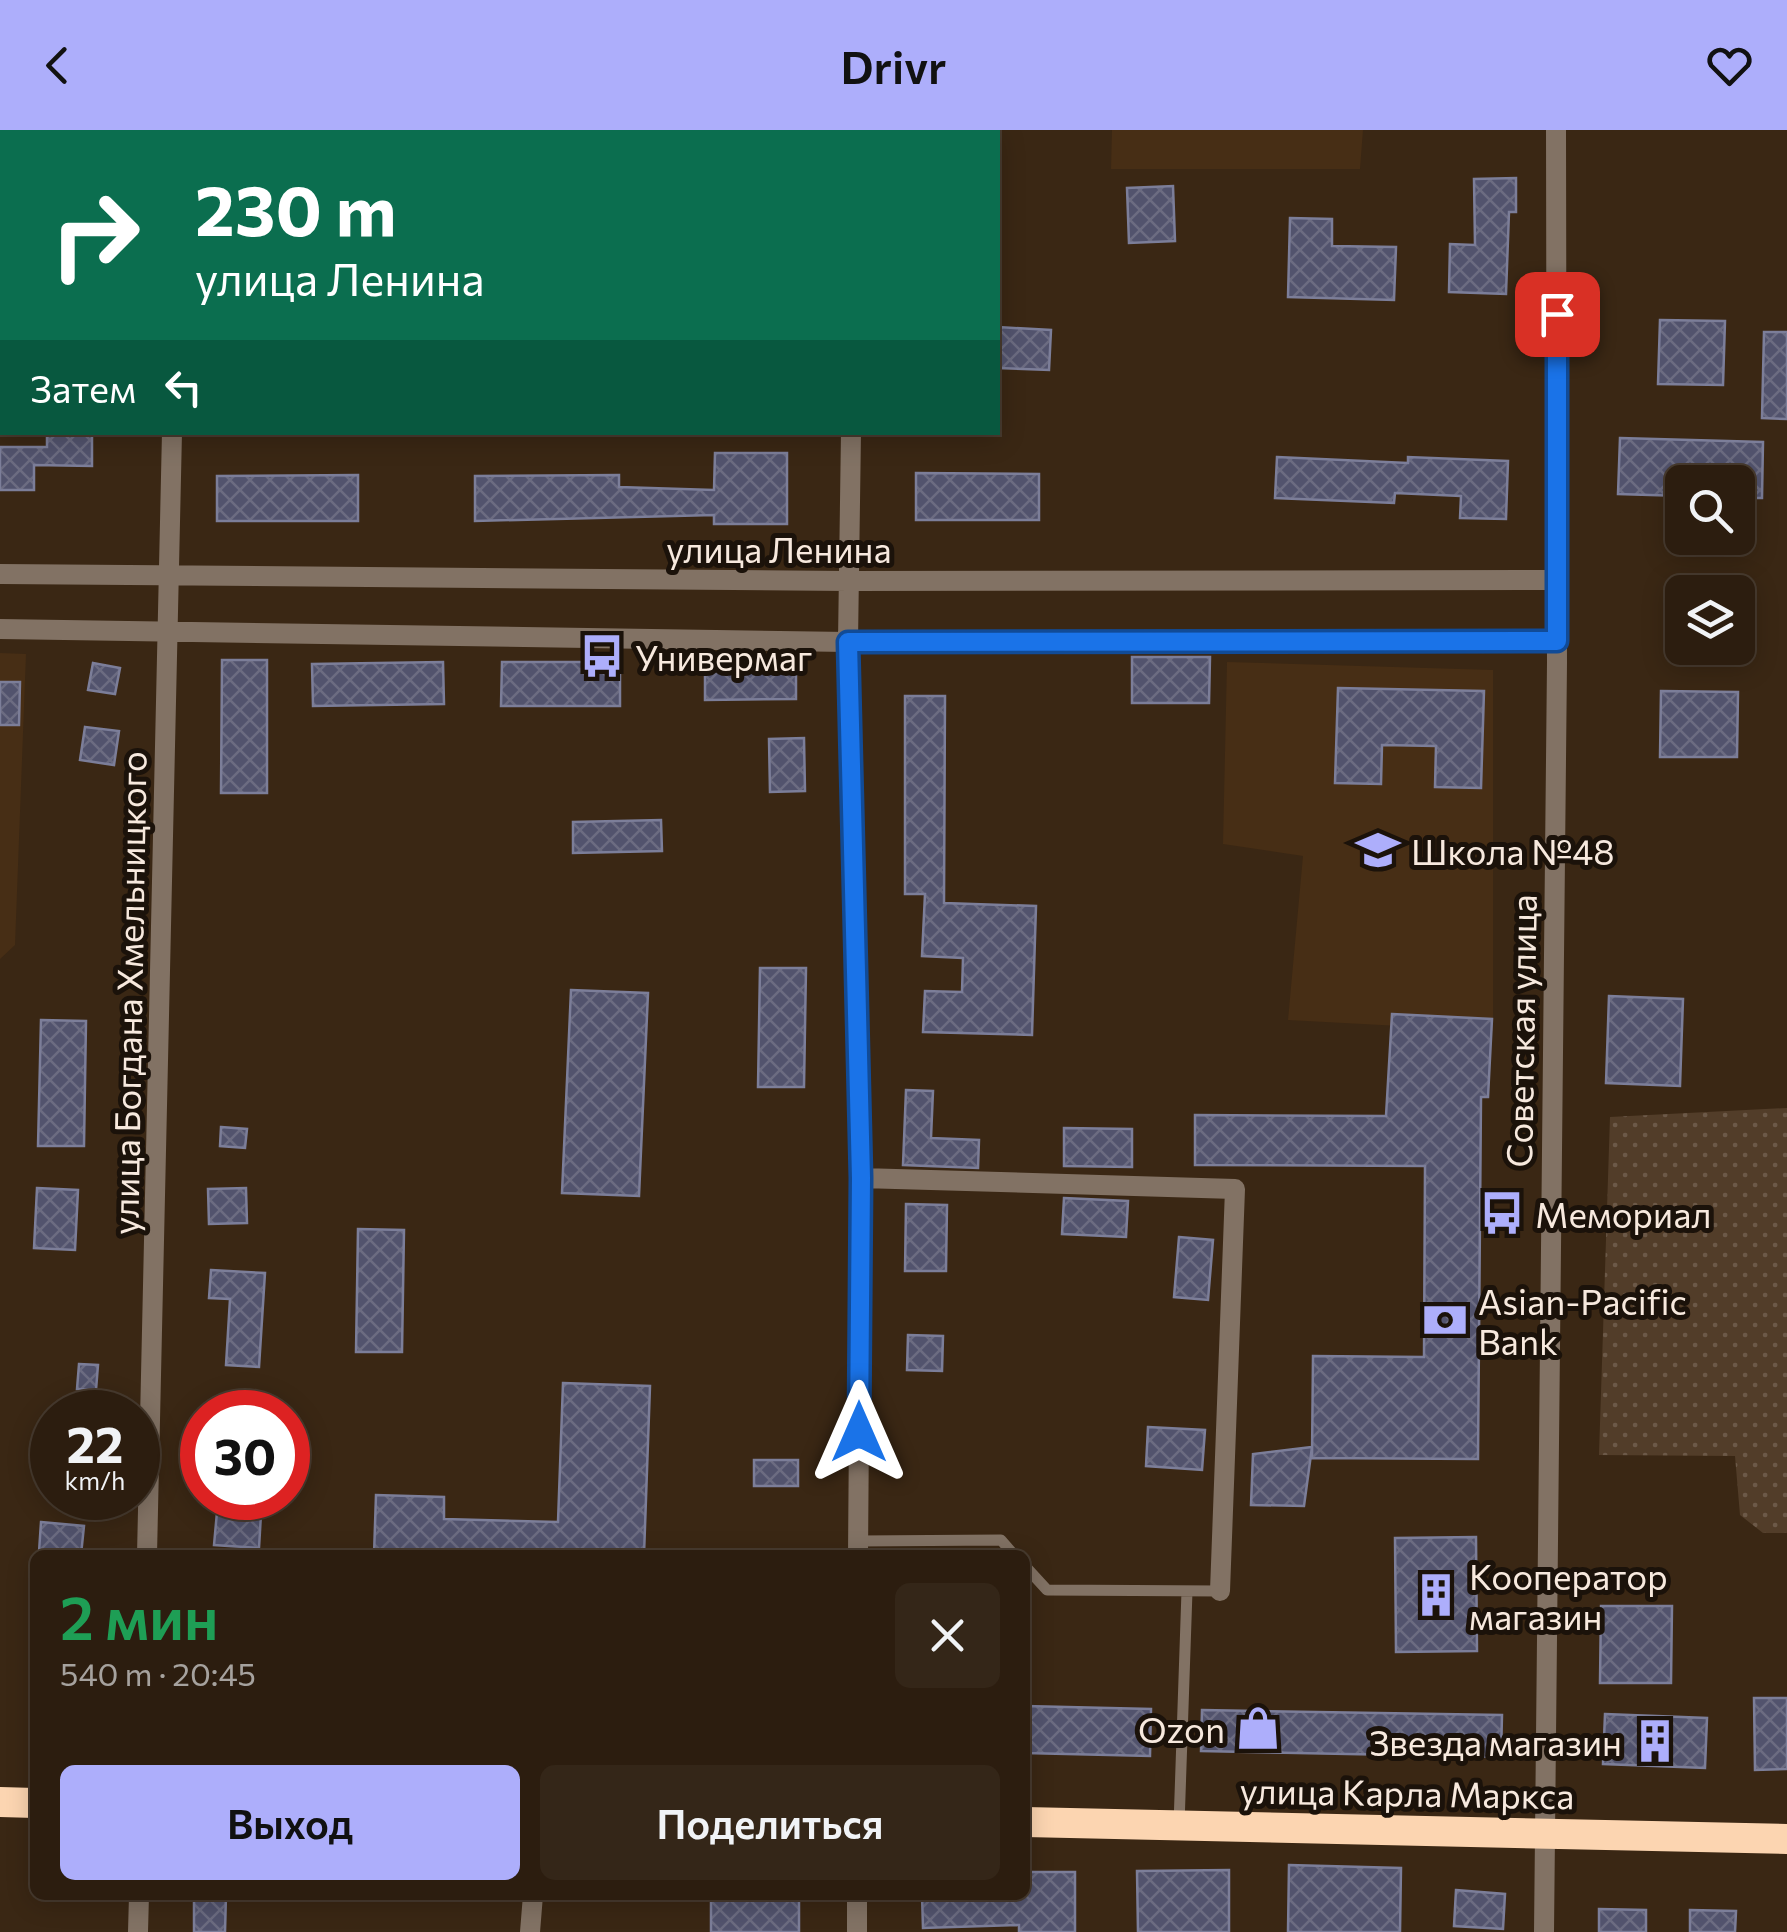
<!DOCTYPE html>
<html lang="ru">
<meta charset="utf-8">
<style>
body{margin:0;font-family:Commissioner,sans-serif;background:#342618;color:#f1f3f6;height:100vh;display:flex;flex-direction:column;font-size:38px;white-space:nowrap}
*{box-sizing:border-box;margin:0}
p{font-size:32px;color:#a6a29e}
.icon{flex:none;width:55px;height:55px;fill:none;stroke:currentColor;stroke-width:2;stroke-linecap:round;stroke-linejoin:round}
.map{position:relative;flex:1;overflow:hidden}
.drawer{position:absolute;left:30px;top:1420px;width:1000px;height:350px;display:flex;flex-direction:column;background:#2c1d0f;border-radius:15px;box-shadow:0 5px 25px #0003,0 0 0 2px #483b2f}
.drawer>*{flex:none}
.banner{position:absolute;left:0px;top:0px;width:1000px;height:305px;box-shadow:0 5px 25px #0003,0 0 0 2px #483b2f;background:#0b6e4f;color:#fff;overflow:hidden}
.fabs{position:absolute;left:1665px;top:335px;display:grid;gap:20px}
.fabs a{display:grid;place-items:center;width:90px;height:90px;border-radius:15px;background:#2c1d0f;box-shadow:0 5px 25px #0003,0 0 0 2px #483b2f;font-size:50px}
.speed{position:absolute;left:30px;top:1260px;display:flex;gap:20px;font-size:50px;font-weight:700;text-align:center}
.speed>*{display:grid;place-content:center;width:130px;height:130px;border-radius:50%;background:#2c1d0f;box-shadow:0 5px 25px #0003,0 0 0 2px #483b2f;line-height:1}
.speed small{font-size:25px;font-weight:400}
.speed .limit{border:15px solid #d22;background:#fff;color:#111}
.pin{position:absolute;display:grid;place-items:center;width:85px;height:85px;color:#fff;margin:-42px;border-radius:20px;box-shadow:0 5px 15px #0006}
.me{position:absolute;width:110px;margin:-55px;rotate:0deg;stroke-linejoin:round;filter:drop-shadow(0 0 8px #0008)}
.turn{display:flex;align-items:center;gap:35px;height:210px;padding:0 30px;font-size:45px}
.turn .icon{width:130px;height:130px;stroke-width:2.5}
.turn b{display:block;font-size:70px;line-height:85px}
.then{display:flex;align-items:center;height:95px;padding:0 30px;background:#0003;gap:20px;font-size:38px}
.round{display:grid;place-items:center;flex:none;width:105px;height:105px;border-radius:15px;background:#342618}
.head{display:flex;align-items:center;justify-content:space-between;height:170px;padding:0 30px}
h1{font-size:60px;font-weight:600;line-height:75px;color:#1e9e55}
.button{display:flex;gap:20px;margin-top:auto;padding:20px 30px}
.button a{flex:1;height:115px;border-radius:15px;background:#adaefb;color:#111;font-size:40px;font-weight:600;line-height:115px;text-align:center}
.button a+a{background:#342618;color:#f1f3f6}
header{display:flex;justify-content:space-between;align-items:center;height:130px;padding:0 30px;background:#adaefb;color:#111;font-size:45px;font-weight:600}
.map>svg:first-child{display:block}
</style>
<header><svg class="icon" aria-label="back" viewBox="0 0 24 24"><path d="M15 5l-7 7 7 7"/></svg>Drivr<svg class="icon" aria-label="heart" viewBox="0 0 24 24"><path d="M12 20l-8-8c-3-5 5-10 8-4 3-6 11-1 8 4z"/></svg></header>
<div class="map">
<svg width="1787" height="1802" viewBox="0 0 1787 1802">
<defs>
<pattern id="park-dots" width="8" height="8" patternUnits="userSpaceOnUse" patternTransform="scale(2.5)"><rect width="8" height="8" fill="#523d29"/><path d="M2 2h.1M6 6h.1" fill="none" stroke="#6c5948" stroke-width="1.8" stroke-linecap="round"/></pattern>
<pattern id="building-cross-hatch" width="8" height="8" patternUnits="userSpaceOnUse" patternTransform="scale(2.5)"><rect width="8" height="8" fill="#52536d"/><path d="M0 0l8 8M0 8l8-8" fill="none" stroke="#6c6c81"/></pattern>
</defs>
<rect width="100%" height="100%" fill="#3a2714"/>
<!-- built -->
<path fill="#472e15" d="M 486,0 L 812,0 L 486,2 Z
M 1112,0 L 1363,0 L 1360,39 L 1111,39 Z
M 0,523 L 26,524 L 15,815 L 0,829 Z
M 1227,532 L 1493,540 L 1493,901 L 1288,890 L 1303,726 L 1223,714 Z"/>
<!-- park -->
<path fill="url(#park-dots)" d="M 1787,978 L 1787,1403 L 1763,1403 L 1740,1385 L 1735,1326 L 1599,1325 L 1610,987 Z"/>
<!-- building -->
<path fill="url(#building-cross-hatch)" stroke="#7c7e99" stroke-width="2.5" d="M 1516,48 L 1516,82 L 1509,82 L 1506,164 L 1449,162 L 1450,114 L 1475,115 L 1474,49 Z
M 1173,56 L 1175,111 L 1129,113 L 1127,58 Z
M 1290,88 L 1332,89 L 1332,116 L 1396,117 L 1394,170 L 1288,167 Z
M 1660,190 L 1725,191 L 1723,255 L 1658,254 Z
M 998,197 L 1051,200 L 1049,240 L 998,238 Z
M 1764,202 L 1787,202 L 1787,289 L 1762,288 Z
M 47,302 L 92,302 L 92,336 L 34,335 L 34,360 L 0,360 L 0,317 L 47,317 Z
M 1620,308 L 1763,312 L 1762,368 L 1738,368 L 1738,352 L 1682,352 L 1682,366 L 1618,364 Z
M 715,323 L 787,323 L 787,394 L 714,394 L 714,385 L 475,391 L 475,346 L 619,345 L 619,357 L 714,360 Z
M 1277,327 L 1408,333 L 1408,327 L 1508,331 L 1506,389 L 1460,388 L 1461,366 L 1395,363 L 1394,373 L 1275,368 Z
M 916,343 L 1039,344 L 1039,390 L 916,390 Z
M 358,345 L 358,391 L 217,391 L 217,346 Z
M 796,527 L 796,569 L 705,570 L 705,528 Z
M 1132,527 L 1210,527 L 1209,573 L 1132,573 Z
M 222,530 L 267,530 L 267,663 L 221,663 Z
M 443,532 L 444,574 L 313,576 L 312,534 Z
M 502,532 L 620,532 L 620,576 L 501,576 Z
M 93,533 L 120,538 L 115,564 L 88,560 Z
M 0,552 L 20,552 L 19,595 L 0,595 Z
M 1338,558 L 1484,561 L 1481,658 L 1435,657 L 1436,616 L 1382,615 L 1381,654 L 1335,653 Z
M 1661,561 L 1738,562 L 1737,627 L 1660,627 Z
M 905,566 L 945,566 L 944,773 L 1036,776 L 1032,905 L 923,902 L 925,861 L 962,862 L 963,828 L 922,826 L 925,764 L 905,764 Z
M 85,597 L 119,601 L 114,635 L 80,630 Z
M 804,608 L 805,661 L 770,662 L 769,609 Z
M 661,690 L 662,721 L 573,723 L 573,692 Z
M 760,838 L 806,838 L 804,957 L 758,957 Z
M 571,860 L 648,863 L 639,1066 L 562,1063 Z
M 1609,866 L 1683,869 L 1680,956 L 1606,953 Z
M 1392,884 L 1492,889 L 1488,967 L 1481,967 L 1478,1329 L 1312,1328 L 1313,1226 L 1424,1227 L 1425,1036 L 1195,1035 L 1195,985 L 1386,986 Z
M 41,890 L 86,891 L 84,1016 L 38,1016 Z
M 906,960 L 933,961 L 931,1008 L 979,1010 L 978,1038 L 903,1035 Z
M 221,997 L 247,999 L 245,1018 L 220,1016 Z
M 1064,998 L 1132,999 L 1132,1037 L 1064,1036 Z
M 37,1058 L 78,1060 L 75,1120 L 34,1118 Z
M 246,1058 L 247,1093 L 209,1094 L 208,1059 Z
M 1064,1068 L 1128,1071 L 1126,1107 L 1062,1104 Z
M 906,1074 L 947,1075 L 946,1141 L 905,1141 Z
M 358,1099 L 404,1100 L 402,1222 L 356,1222 Z
M 1179,1107 L 1213,1110 L 1208,1170 L 1174,1167 Z
M 211,1140 L 265,1143 L 259,1237 L 226,1235 L 230,1169 L 209,1168 Z
M 908,1205 L 943,1206 L 942,1241 L 907,1240 Z
M 79,1234 L 98,1235 L 96,1260 L 77,1259 Z
M 563,1253 L 650,1256 L 644,1425 L 374,1425 L 376,1365 L 444,1367 L 444,1389 L 558,1392 Z
M 1148,1297 L 1205,1300 L 1202,1340 L 1146,1336 Z
M 1312,1317 L 1304,1376 L 1251,1375 L 1253,1324 Z
M 754,1330 L 798,1330 L 798,1356 L 754,1356 Z
M 217,1382 L 261,1384 L 259,1418 L 214,1415 Z
M 41,1392 L 84,1396 L 81,1425 L 39,1422 Z
M 1476,1407 L 1477,1521 L 1396,1522 L 1395,1408 Z
M 1601,1476 L 1672,1476 L 1671,1553 L 1600,1553 Z
M 1754,1568 L 1787,1568 L 1787,1639 L 1755,1640 Z
M 1025,1576 L 1151,1579 L 1150,1626 L 1025,1623 Z
M 1202,1580 L 1502,1585 L 1501,1627 L 1201,1621 Z
M 1605,1584 L 1707,1588 L 1705,1638 L 1603,1634 Z
M 1289,1735 L 1401,1738 L 1400,1802 L 1288,1802 Z
M 1229,1740 L 1229,1802 L 1138,1802 L 1137,1741 Z
M 1025,1742 L 1075,1742 L 1075,1802 L 1019,1802 L 1019,1795 L 923,1798 L 922,1765 L 1025,1765 Z
M 1456,1760 L 1505,1764 L 1503,1799 L 1454,1796 Z
M 194,1765 L 226,1765 L 225,1802 L 194,1802 Z
M 711,1765 L 799,1765 L 799,1802 L 711,1802 Z
M 1599,1779 L 1646,1780 L 1646,1802 L 1599,1802 Z
M 1690,1780 L 1736,1781 L 1735,1802 L 1690,1802 Z"/>
<g fill="none" stroke-linecap="round" stroke-linejoin="round">
<!-- lane -->
<path stroke="#827264" stroke-width="11" d="M 859,1411 L 1001,1410 L 1014,1425
M 1025,1436 L 1047,1460 L 1220,1461
M 1179,1695 L 1187,1461"/>
<!-- street -->
<path stroke="#827264" stroke-width="20" d="M 68,0 L 175,1
M 858,2 L 858,0
M 851,302 L 848,512 L 861,1048 L 858,1425
M 0,444 L 848,451 L 1557,450
M 0,499 L 848,512 L 1557,511
M 861,1048 L 1235,1059 L 1220,1461
M 147,1425 L 172,302
M 138,1802 L 139,1765
M 530,1802 L 533,1765
M 857,1802 L 857,1765
M 1544,1802 L 1557,532 L 1556,0"/>
<!-- highway -->
<path stroke="#fcd5b1" stroke-width="30" d="M 0,1672 L 35,1673
M 1025,1692 L 1787,1709"/>
</g>
<g fill="none" stroke-linecap="round" stroke-linejoin="round">
<!-- route casing -->
<g stroke="#114b97" stroke-width="25">
<path id="route" d="M 859,1302 L 861,1048 L 848,512 L 1557,511 L 1557,184"/>
</g>
<!-- route -->
<use href="#route" stroke="#1a73e8" stroke-width="18"/>
</g>
<!-- icons -->
<defs>
<g id="bus-bare" transform="scale(3.45)"><path d="M-5-6H5V4H4V6H2V4H-2V6H-4V4H-5ZM-3.5-4V0h7V-4ZM-3.5 1.2v1.5H-2V1.2ZM2 1.2v1.5H3.5V1.2Z" fill="#adaefb" stroke="#1b120a" stroke-width="2.5" paint-order="stroke"/></g>
<g id="school-bare" transform="scale(3.45)"><path d="M0-5L7-2L0 1L-7-2ZM-4 1L0 2.5L4 1V4Q0 6-4 4Z" fill="#adaefb" stroke="#1b120a" stroke-width="2.5" paint-order="stroke"/></g>
<g id="bank-bare" transform="scale(3.45)"><path d="M-6-4H6V4H-6ZM0-2.3a2.3 2.3 0 1 0 0 4.6a2.3 2.3 0 1 0 0-4.6Z" fill="#adaefb" stroke="#1b120a" stroke-width="2.5" paint-order="stroke"/></g>
<g id="building-bare" transform="scale(3.45)"><path d="M-4-6H4V6H1V3H-1V6H-4ZM-2.5-4.3h1.7v1.8h-1.7ZM.8-4.3h1.7v1.8H.8ZM-2.5-1h1.7V.8h-1.7ZM.8-1h1.7V.8H.8Z" fill="#adaefb" stroke="#1b120a" stroke-width="2.5" paint-order="stroke"/></g>
<g id="shop-bare" transform="scale(3.45)"><path d="M-5-2.5h2.3a2.7 3.5 0 0 1 5.4 0H5L5.5 6h-11ZM-1.5-2.5h3a1.5 2.3 0 0 0-3 0Z" fill="#adaefb" stroke="#1b120a" stroke-width="2.5" paint-order="stroke"/></g>
</defs>
<g fill-rule="evenodd">
<use href="#bus-bare" x="602" y="526"/>
<use href="#school-bare" x="1378" y="720"/>
<use href="#bus-bare" x="1502" y="1083"/>
<use href="#bank-bare" x="1445" y="1190"/>
<use href="#building-bare" x="1436" y="1465"/>
<use href="#shop-bare" x="1258" y="1598"/>
<use href="#building-bare" x="1655" y="1611"/>
</g>
<g text-anchor="middle" dominant-baseline="central" stroke-width="10" stroke-linejoin="round" paint-order="stroke">
<!-- street labels -->
<g font-size="35" fill="#f7e9de" stroke="#1b120a">
<text x="779" y="418">улица Ленина</text>
<text transform="translate(128 863) rotate(-89)">улица Богдана Хмельницкого</text>
<text transform="translate(1520 901) rotate(-89)">Советская улица</text>
<text transform="translate(1407 1662) rotate(1)">улица Карла Маркса</text>
</g>
<!-- poi labels -->
<g font-size="35" fill="#f7e9de" stroke="#1b120a" text-anchor="start">
<text x="635" y="526">Универмаг</text>
<text x="1411" y="720">Школа №48</text>
<text x="1535" y="1083">Мемориал</text>
<text x="1478" y="1170">Asian-Pacific<tspan x="1478" dy="40">Bank</tspan></text>
<text x="1469" y="1445">Кооператор<tspan x="1469" dy="40">магазин</tspan></text>
<text x="1225" y="1598" text-anchor="end">Ozon</text>
<text x="1622" y="1611" text-anchor="end">Звезда магазин</text>
</g>
</g>
</svg>
<div class="fabs">
<a><svg class="icon" aria-label="search" viewBox="0 0 24 24"><circle cx="10" cy="10" r="6"/><path d="M15 15l6 6"/></svg></a>
<a><svg class="icon" aria-label="layers" viewBox="0 0 24 24"><path d="M12 4l9 5-9 5-9-5zM3 14l9 5 9-5"/></svg></a>
</div>
<div class="speed"><div>22<small>km/h</small></div><div class="limit">30</div></div>
<div class="pin" style="left:1557px;top:184px;background:#d93025"><svg class="icon" aria-label="arrive" viewBox="0 0 24 24"><path d="M6 21V4h12l-3 4 3 4H6"/></svg></div>
<svg class="me" style="left:859px;top:1302px" viewBox="-20 -20 40 40"><path d="M0-17L14 15 0 8-14 15z" fill="#1a73e8" stroke="#fff" stroke-width="4"/></svg>
<div class="banner">
<div class="turn"><svg class="icon" aria-label="right" viewBox="0 0 24 24"><path d="M7 20v-9h11M14 6l5 5-5 5"/></svg><div><b>230 m</b>улица Ленина</div></div>
<div class="then">Затем<svg class="icon" aria-label="left" viewBox="0 0 24 24"><path d="M17 20v-9H6M10 6l-5 5 5 5"/></svg></div>
</div>
<section class="drawer">
<div class="head"><div><h1>2 мин</h1><p>540 m · 20:45</p></div><a class="round"><svg class="icon" aria-label="close" viewBox="0 0 24 24"><path d="M6 6l12 12M18 6L6 18"/></svg></a></div>
<div class="button"><a>Выход</a><a>Поделиться</a></div>
</section>
</div>
